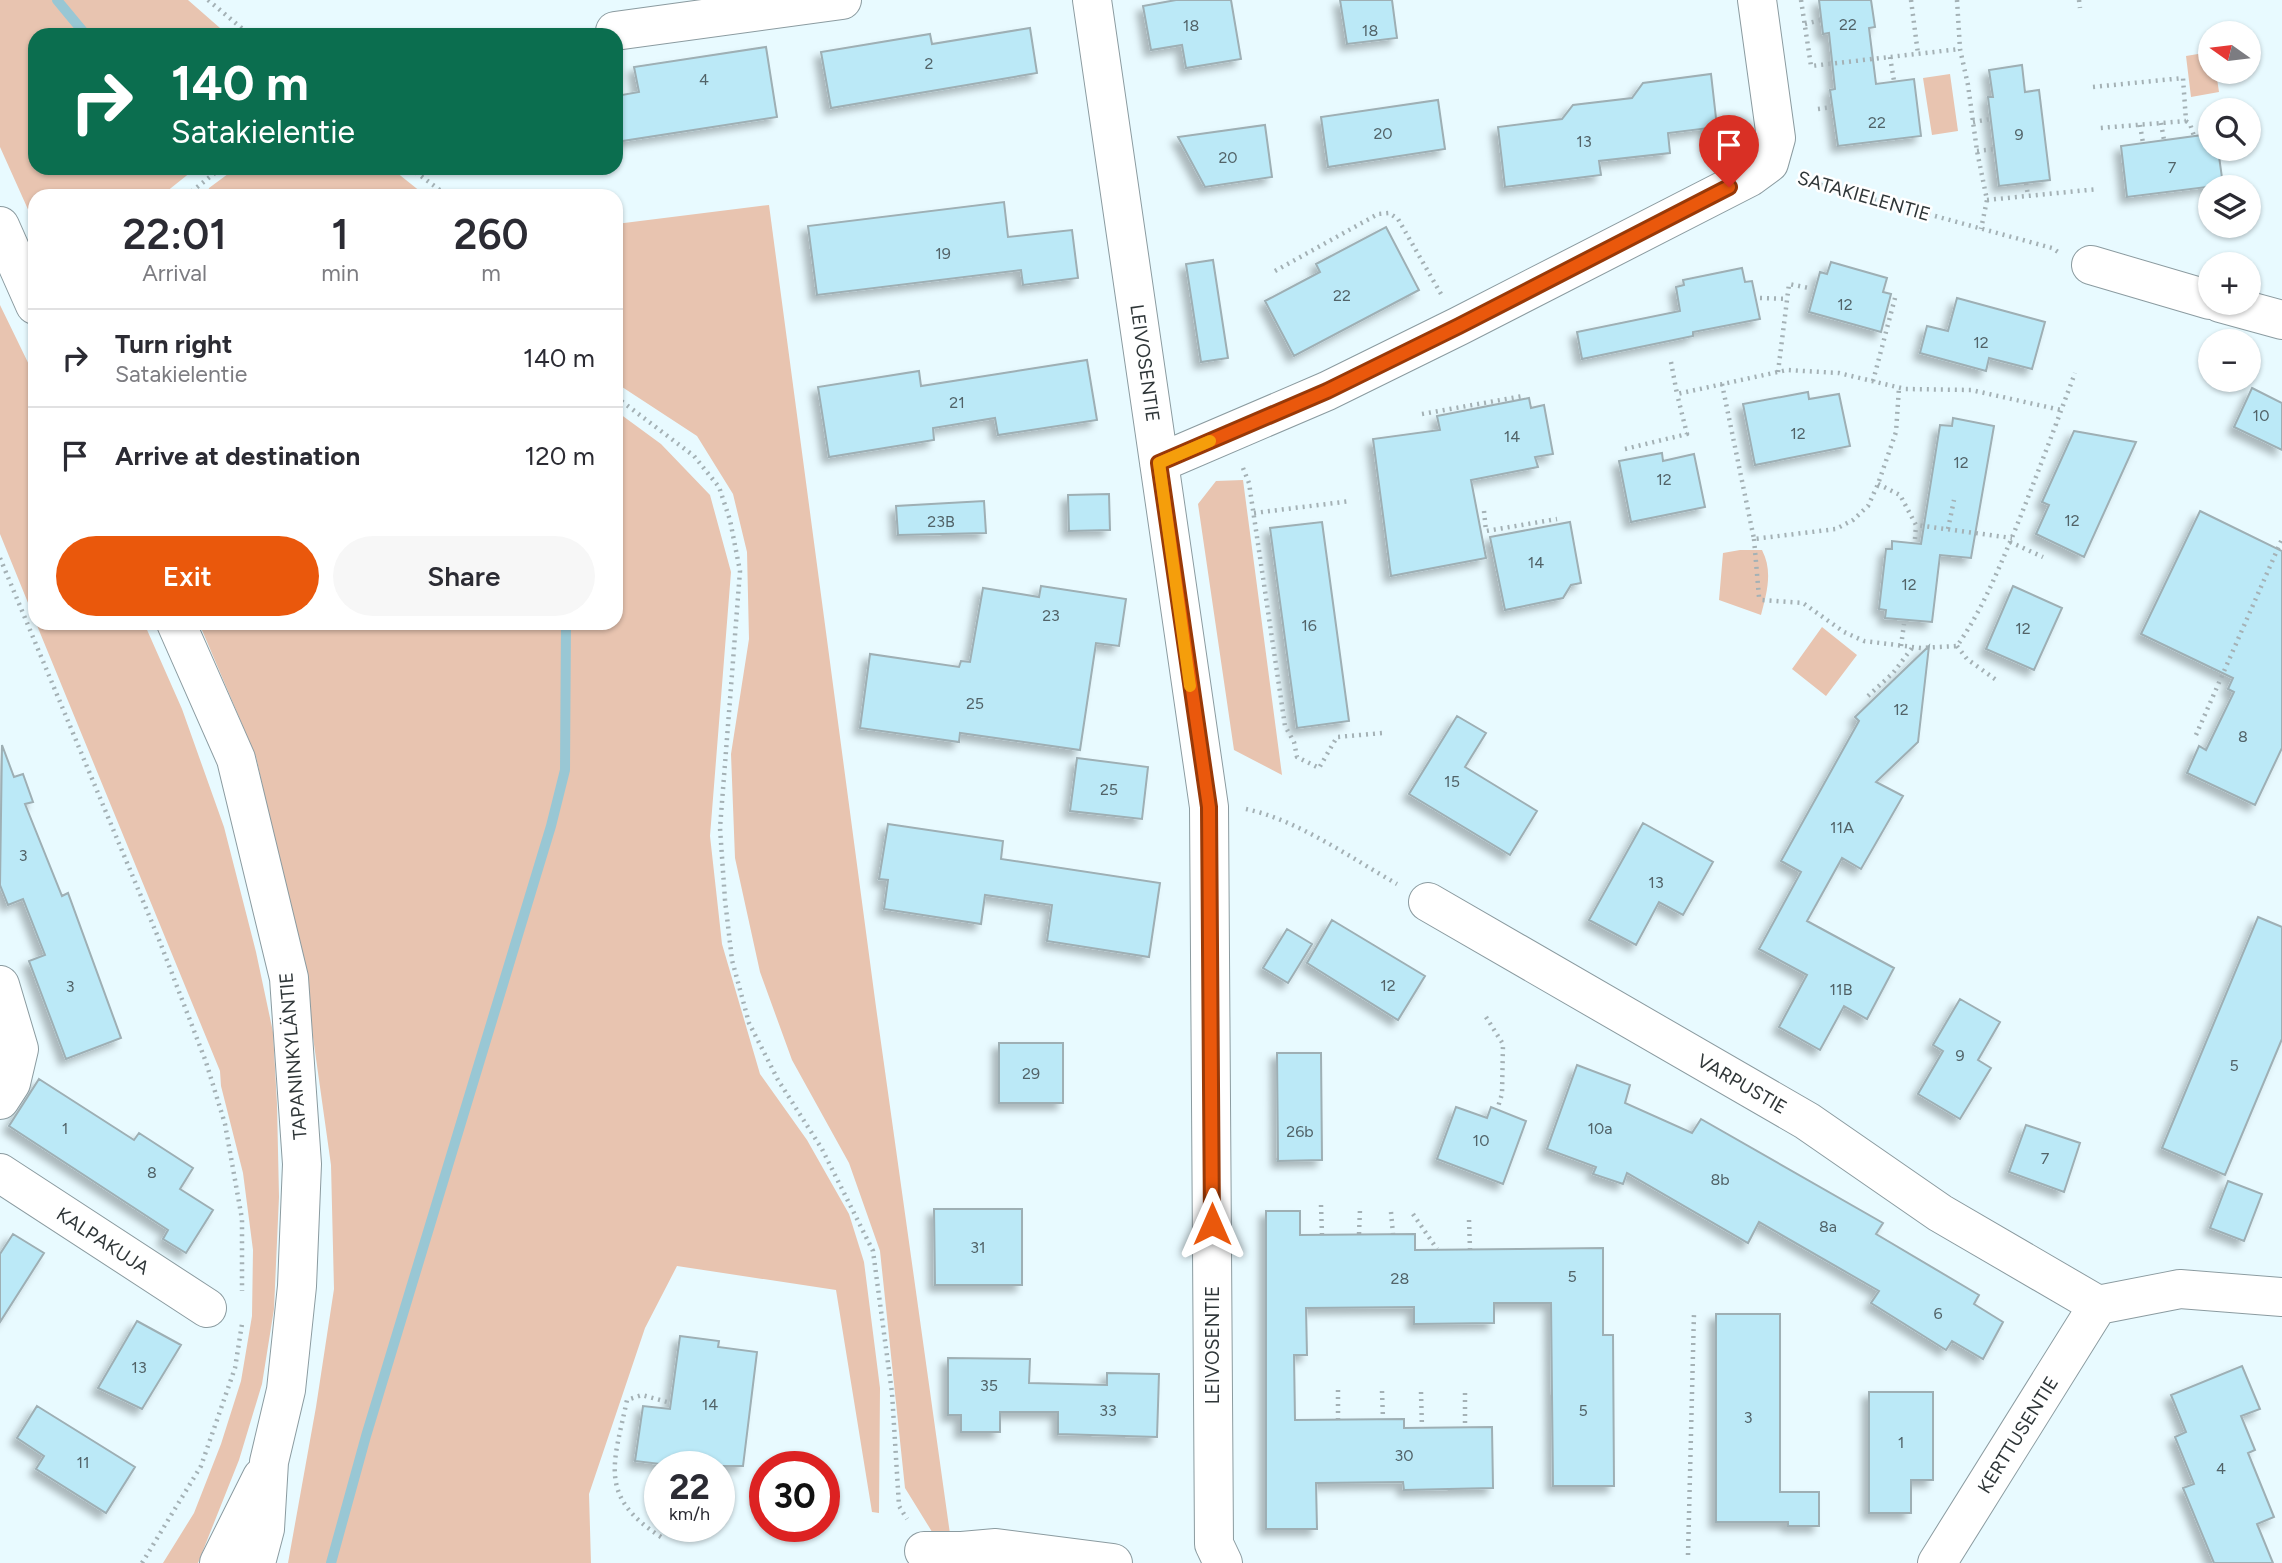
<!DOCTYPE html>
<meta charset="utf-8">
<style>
body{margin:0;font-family:Figtree,sans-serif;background:#f7f7f7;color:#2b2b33;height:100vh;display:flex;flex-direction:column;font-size:26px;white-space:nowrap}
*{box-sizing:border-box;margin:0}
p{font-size:23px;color:#7c7c81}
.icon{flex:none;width:38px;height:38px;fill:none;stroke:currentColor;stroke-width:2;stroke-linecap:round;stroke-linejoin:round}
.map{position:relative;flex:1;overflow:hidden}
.panel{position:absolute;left:28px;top:189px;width:595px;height:441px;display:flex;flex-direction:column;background:#fff;border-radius:21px;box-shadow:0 2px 5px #0004}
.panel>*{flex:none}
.hud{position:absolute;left:28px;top:28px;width:595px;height:147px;border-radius:21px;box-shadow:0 2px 5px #0004;background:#0b6e4f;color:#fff;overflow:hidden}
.needle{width:46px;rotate:284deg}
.controls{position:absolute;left:2198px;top:21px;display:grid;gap:14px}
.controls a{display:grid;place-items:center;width:63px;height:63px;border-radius:50%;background:#fff;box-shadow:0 2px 5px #0004;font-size:35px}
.speed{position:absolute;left:644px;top:1451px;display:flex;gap:14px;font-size:35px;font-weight:700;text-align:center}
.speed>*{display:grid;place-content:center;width:91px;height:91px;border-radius:50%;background:#fff;box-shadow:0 2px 5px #0004;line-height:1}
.speed small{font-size:18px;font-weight:400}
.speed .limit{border:10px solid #d22;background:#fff;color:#111}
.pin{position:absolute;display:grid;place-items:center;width:60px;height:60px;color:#fff;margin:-72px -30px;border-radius:50% 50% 50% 0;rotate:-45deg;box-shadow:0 0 7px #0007}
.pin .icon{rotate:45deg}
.me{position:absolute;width:77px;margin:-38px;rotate:0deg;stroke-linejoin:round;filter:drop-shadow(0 0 5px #0008)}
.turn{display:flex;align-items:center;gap:24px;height:147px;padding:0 28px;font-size:32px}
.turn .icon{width:91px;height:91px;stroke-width:2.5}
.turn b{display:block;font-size:49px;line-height:60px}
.eta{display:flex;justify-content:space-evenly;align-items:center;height:119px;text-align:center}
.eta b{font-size:42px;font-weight:600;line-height:49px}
.cta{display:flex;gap:14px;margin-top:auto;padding:14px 28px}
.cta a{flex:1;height:80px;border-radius:42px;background:#ea580c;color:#fff;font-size:28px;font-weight:600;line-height:80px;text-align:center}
.cta a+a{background:#f7f7f7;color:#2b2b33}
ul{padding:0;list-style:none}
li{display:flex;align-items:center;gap:21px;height:98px;padding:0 28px;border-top:2px solid #e1e1e2}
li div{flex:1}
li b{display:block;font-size:26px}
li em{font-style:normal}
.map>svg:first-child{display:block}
</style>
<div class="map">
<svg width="2282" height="1563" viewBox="0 0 2282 1563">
<defs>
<filter id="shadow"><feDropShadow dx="-6" dy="6" stdDeviation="3.5" flood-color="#0004"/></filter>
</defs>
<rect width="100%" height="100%" fill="#e8faff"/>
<!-- green -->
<path fill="#e8c4b0" d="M 0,0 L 188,0 L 228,35 L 35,35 L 35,168 L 196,168 L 161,196 L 35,196 L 35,225 L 0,147 Z
M 2210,52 L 2210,72 L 2216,72 L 2219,92 L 2191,97 L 2186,56 Z
M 1950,74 L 1958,131 L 1932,135 L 1923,78 Z
M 236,168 L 391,168 L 426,196 L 207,196 L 209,188 Z
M 769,205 L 876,1007 L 950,1534 L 934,1535 L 905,1488 L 880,1251 L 849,1163 L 792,1060 L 760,972 L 735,858 L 731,754 L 749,639 L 747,552 L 733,494 L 697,436 L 616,383 L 616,224 Z
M 0,305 L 35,377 L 35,620 L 0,534 Z
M 616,411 L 661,444 L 710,495 L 731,572 L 710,836 L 722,944 L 760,1074 L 807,1140 L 849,1214 L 864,1262 L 880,1388 L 879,1513 L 872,1512 L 836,1290 L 677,1266 L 645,1328 L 589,1494 L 591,1563 L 288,1563 L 316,1407 L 334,1289 L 331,1165 L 303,966 L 256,757 L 199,623 L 616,623 Z
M 1243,480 L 1282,775 L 1234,750 L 1198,504 L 1216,481 Z
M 1740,550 L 1762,550 C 1773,571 1767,592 1761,615 L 1719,600 L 1723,553 Z
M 36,623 L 144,623 L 182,709 L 224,827 L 256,952 L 273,1032 L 277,1104 L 279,1197 L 274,1309 L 262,1384 L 239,1460 L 198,1563 L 163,1563 L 194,1513 L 221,1444 L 241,1381 L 252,1316 L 253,1250 L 243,1173 L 221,1086 L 220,1071 Z
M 1822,627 L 1857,655 L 1826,696 L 1792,669 Z"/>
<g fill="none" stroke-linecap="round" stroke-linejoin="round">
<!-- stream -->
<path stroke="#99c7d4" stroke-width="10" d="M 57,0 L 86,35
M 331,1563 L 366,1436 L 551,826 L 565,770 L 566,623"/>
</g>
<!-- building -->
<path fill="#bbe9f7" stroke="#9eafb4" stroke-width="2" filter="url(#shadow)" d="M 1176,0 L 1231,0 L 1241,59 L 1186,68 L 1182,45 L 1151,50 L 1143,6 Z
M 1340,0 L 1392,0 L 1397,38 L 1347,44 Z
M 1819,0 L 1871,0 L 1875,27 L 1869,28 L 1876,84 L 1914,79 L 1921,136 L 1838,146 L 1830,90 L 1835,89 L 1829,33 L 1823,34 Z
M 1030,28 L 1037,73 L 831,108 L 821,52 L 930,34 L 932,44 Z
M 766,47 L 777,117 L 616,142 L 616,96 L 639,92 L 634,67 Z
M 2022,65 L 2025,92 L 2039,90 L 2050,180 L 1999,186 L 1988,97 L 1993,97 L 1989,70 Z
M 1711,74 L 1717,127 L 1668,133 L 1670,153 L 1599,161 L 1601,175 L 1505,187 L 1498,127 L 1562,119 L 1573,105 L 1632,98 L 1643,83 Z
M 1438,100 L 1445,149 L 1328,167 L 1321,117 Z
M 1265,125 L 1272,177 L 1205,187 L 1178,137 Z
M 2210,134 L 2210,149 L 2218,149 L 2223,185 L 2127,197 L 2121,146 Z
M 1004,202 L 1008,237 L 1072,230 L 1078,278 L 1023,285 L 1021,270 L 817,295 L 808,226 Z
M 1386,227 L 1419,290 L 1294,356 L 1265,301 L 1320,272 L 1316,264 Z
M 1213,260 L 1228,358 L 1201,362 L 1186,264 Z
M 1831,262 L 1887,278 L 1883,292 L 1891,294 L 1881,332 L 1809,312 L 1820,272 L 1827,274 Z
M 1742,268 L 1745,282 L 1752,281 L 1760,319 L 1693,332 L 1693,336 L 1582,359 L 1577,332 L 1680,311 L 1676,287 L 1684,285 L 1683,280 Z
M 1957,298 L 2045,322 L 2032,369 L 1989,358 L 1986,371 L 1920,353 L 1927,326 L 1948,331 Z
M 1087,360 L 1097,420 L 998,435 L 995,418 L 933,428 L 934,440 L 829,457 L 818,387 L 919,371 L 921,386 Z
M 2252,388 L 2282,403 L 2282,450 L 2234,427 Z
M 1808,392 L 1809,399 L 1839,394 L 1850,446 L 1755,465 L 1743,404 Z
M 1529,398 L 1531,408 L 1544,405 L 1553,454 L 1535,457 L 1538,467 L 1471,480 L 1486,558 L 1391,576 L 1373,439 L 1440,430 L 1437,416 Z
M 1953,418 L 1994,426 L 1971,558 L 1940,555 L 1932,622 L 1885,618 L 1886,610 L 1879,609 L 1886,549 L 1892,549 L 1892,541 L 1921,544 L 1940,425 L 1952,426 Z
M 2074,431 L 2136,442 L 2084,557 L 2036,534 L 2049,505 L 2042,502 Z
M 1662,453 L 1663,461 L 1694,454 L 1705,507 L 1631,522 L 1619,461 Z
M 1109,494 L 1110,530 L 1069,531 L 1068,495 Z
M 984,501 L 986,533 L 898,535 L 896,506 Z
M 2200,511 L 2282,551 L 2282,748 L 2255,805 L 2187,773 L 2199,746 L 2206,750 L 2234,692 L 2228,689 L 2233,678 L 2141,634 Z
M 1322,522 L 1349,721 L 1297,728 L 1270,528 Z
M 1570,522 L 1581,583 L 1571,585 L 1563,598 L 1505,610 L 1490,537 Z
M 1041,586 L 1126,599 L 1119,646 L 1096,643 L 1080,750 L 960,733 L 959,742 L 860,728 L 870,654 L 959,667 L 961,661 L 970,662 L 983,588 L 1039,597 Z
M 2013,586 L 2062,608 L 2034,670 L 1986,649 Z
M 1929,646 L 1918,742 L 1876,782 L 1903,796 L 1861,869 L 1842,858 L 1807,921 L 1894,968 L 1867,1019 L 1844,1006 L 1820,1050 L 1779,1027 L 1807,975 L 1759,949 L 1801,872 L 1781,861 L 1859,721 L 1855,717 Z
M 1457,716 L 1486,733 L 1465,767 L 1537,811 L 1510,855 L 1409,794 Z
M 2,745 L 14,777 L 23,774 L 33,802 L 25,804 L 62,896 L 68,893 L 121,1038 L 66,1059 L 29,961 L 45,955 L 23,899 L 8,905 L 0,885 Z
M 1077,758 L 1148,767 L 1142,819 L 1070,811 Z
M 1643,823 L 1713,862 L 1683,915 L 1659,902 L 1636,945 L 1589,920 Z
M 888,824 L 1003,841 L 1001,859 L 1160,883 L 1149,957 L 1047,941 L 1052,905 L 985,895 L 981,924 L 884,909 L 888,880 L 879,879 Z
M 2258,917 L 2282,927 L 2282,1039 L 2225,1175 L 2162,1148 Z
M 1332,920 L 1425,976 L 1398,1020 L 1307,963 Z
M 1287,929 L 1312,944 L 1288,983 L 1263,968 Z
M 1960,999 L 2000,1022 L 1978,1060 L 1991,1068 L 1960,1119 L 1918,1094 L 1943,1051 L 1933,1045 Z
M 999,1043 L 1063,1043 L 1063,1103 L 999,1103 Z
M 1277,1053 L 1321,1053 L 1322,1160 L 1278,1161 Z
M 1577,1065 L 1630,1085 L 1625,1103 L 1692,1133 L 1701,1119 L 1883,1223 L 1876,1234 L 1979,1295 L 1974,1304 L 2003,1322 L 1983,1359 L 1952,1341 L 1946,1350 L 1871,1303 L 1879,1291 L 1759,1222 L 1748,1243 L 1627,1173 L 1623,1184 L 1593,1174 L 1596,1167 L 1547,1149 Z
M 39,1079 L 134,1140 L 139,1133 L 193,1168 L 180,1189 L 213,1210 L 186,1253 L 163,1239 L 168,1230 L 9,1126 Z
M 1456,1107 L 1487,1118 L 1491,1107 L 1526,1121 L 1503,1184 L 1437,1159 Z
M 2026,1125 L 2080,1143 L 2064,1192 L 2009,1172 Z
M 2228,1181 L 2262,1194 L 2244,1241 L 2210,1228 Z
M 934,1209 L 1022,1209 L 1022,1285 L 935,1285 Z
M 1266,1211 L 1300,1211 L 1300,1235 L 1415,1234 L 1415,1250 L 1603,1248 L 1603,1335 L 1613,1335 L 1614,1486 L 1553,1486 L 1551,1303 L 1494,1303 L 1494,1323 L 1414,1324 L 1414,1307 L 1306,1308 L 1307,1355 L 1294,1355 L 1295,1420 L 1404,1419 L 1404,1428 L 1492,1427 L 1493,1488 L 1404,1490 L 1403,1482 L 1316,1483 L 1317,1529 L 1266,1529 Z
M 13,1234 L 44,1253 L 0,1322 L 0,1254 Z
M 1716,1314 L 1780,1314 L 1780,1492 L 1819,1492 L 1819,1526 L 1788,1526 L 1788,1522 L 1716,1522 Z
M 137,1321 L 181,1345 L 142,1409 L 98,1388 Z
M 680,1336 L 719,1341 L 718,1347 L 757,1352 L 743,1466 L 677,1466 L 635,1461 L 643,1406 L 670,1409 Z
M 948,1358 L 1030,1359 L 1029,1383 L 1107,1385 L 1107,1373 L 1159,1374 L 1157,1437 L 1058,1434 L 1058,1412 L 1000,1412 L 1000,1432 L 961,1432 L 961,1415 L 948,1415 Z
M 2242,1366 L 2260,1409 L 2241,1416 L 2255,1450 L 2248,1453 L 2274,1517 L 2257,1524 L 2273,1563 L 2214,1563 L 2183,1488 L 2194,1484 L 2175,1437 L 2186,1432 L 2171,1395 Z
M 1869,1392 L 1933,1392 L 1933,1480 L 1911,1480 L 1911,1513 L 1869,1513 Z
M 37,1406 L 135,1467 L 106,1513 L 36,1469 L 44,1456 L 17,1438 Z"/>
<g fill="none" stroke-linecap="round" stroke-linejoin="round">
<!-- minor casing -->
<g stroke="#8b9ba0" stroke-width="40">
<path id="minor" d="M 1092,0 L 1209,807 L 1214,1544 L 1223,1563
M 615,31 L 842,0
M 2091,265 L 2210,300
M 2220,303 L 2282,320
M 1159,463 L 1327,391 L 1459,326 L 1750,177 L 1769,163 L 1776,138 L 1757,0
M 1428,902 L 1807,1121 L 1940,1213 L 2098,1305 L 2180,1289 L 2282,1297
M 0,985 L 19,1049 L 11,1083 L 0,1100
M 0,1173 L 207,1308
M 924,1551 L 962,1551 L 996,1548 L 1113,1563
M 1937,1563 L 2098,1305"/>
</g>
<!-- major casing -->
<g stroke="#8b9ba0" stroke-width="40">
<path id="major" d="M 0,226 L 35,305
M 176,623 L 236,759 L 289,978 L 302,1164 L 297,1286 L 286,1390 L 269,1462 L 265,1529 L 256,1563
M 219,1563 L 262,1477"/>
</g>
<!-- path -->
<path stroke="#a4b1b5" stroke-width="4.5" stroke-dasharray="2 5" stroke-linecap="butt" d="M 208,0 L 250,35
M 1801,0 L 1811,66 L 1960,49
M 1911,0 L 1918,54
M 1957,0 L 1960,49 L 1968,85 L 1977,151 L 1987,200 L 1981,229
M 2079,0 L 2080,8
M 1805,24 L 1821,20
M 1890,57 L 1894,81
M 2093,87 L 2183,78 L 2186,121 L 2100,128
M 1818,109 L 1833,107
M 2186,121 L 2190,124 L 2194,136
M 1973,122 L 1991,119
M 2161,123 L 2164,140
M 2140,125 L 2143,143
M 1977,151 L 1995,149
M 410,168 L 448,196
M 1800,179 L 2052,248 L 2058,252
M 2026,183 L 2028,196
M 186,196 L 221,168
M 1987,200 L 2098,189
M 1275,271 L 1378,214 L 1389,213 L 1398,219 L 1441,294
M 1760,298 L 1787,299
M 1671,362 L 1677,394 L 1787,370 L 1839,373 L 1905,389 L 1971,390 L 2061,410
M 1778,372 L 1789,284 L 1809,288
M 1873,381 L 1895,298
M 1722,384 L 1754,539 L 1836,529 L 1853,520 L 1868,506 L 1878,484 L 1896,432 L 1899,388
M 616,397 L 694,456 L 719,487 L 730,520 L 740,571 L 720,828 L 725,900 L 732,960 L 749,1023 L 778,1080 L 822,1149 L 873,1251 L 892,1393 L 899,1506 L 907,1519
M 1422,414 L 1523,396
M 1625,449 L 1687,434 L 1677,394
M 1243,468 L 1249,483 L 1285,726 L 1294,742 L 1297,757 L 1319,768 L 1337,737 L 1383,733
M 1878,484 L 1900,495 L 1916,525 L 2012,538
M 1484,511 L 1486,531 L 1557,519
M 1254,513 L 1351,501
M 1948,529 L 1954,500
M 1754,539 L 1759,597 L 1762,600 L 1803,603 L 1844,632 L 1864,641 L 1921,648 L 1957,646 C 1982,610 1996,575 2013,535 C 2035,481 2055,427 2075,373
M 1915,539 L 1916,525
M 2010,542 L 2043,557
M 0,558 L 158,937 L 206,1062 L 225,1124 L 242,1219 L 242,1291
M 1901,646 L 1904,624
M 1957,646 L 1967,659 L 1999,682
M 1868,696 L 1893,673 L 1912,648
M 2196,735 L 2282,539
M 1246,809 C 1298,820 1351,858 1397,884
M 1486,1017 L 1503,1044 L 1502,1094 L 1497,1110
M 1321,1205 L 1322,1235
M 1391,1212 L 1393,1234
M 1413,1214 L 1437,1249
M 1469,1220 L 1470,1249
M 1359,1234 L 1360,1209
M 1338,1390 L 1338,1420
M 1382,1391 L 1383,1419
M 1421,1392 L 1422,1428
M 1465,1393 L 1465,1427
M 661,1537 C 597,1496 614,1463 627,1400 L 642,1395 L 671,1403
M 1688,1555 L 1694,1313
M 142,1563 L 201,1466 L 235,1368 L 242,1324"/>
<!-- minor -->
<use href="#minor" stroke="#fff" stroke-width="38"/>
<!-- major -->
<use href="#major" stroke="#fff" stroke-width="38"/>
</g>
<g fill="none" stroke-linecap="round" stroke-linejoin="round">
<!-- route casing -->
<g stroke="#983908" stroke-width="18">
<path id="route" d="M 1212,1224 L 1209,807 L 1159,463 L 1327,391 L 1459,326 L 1729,187"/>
</g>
<!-- route -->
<use href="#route" stroke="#ea580c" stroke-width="12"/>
<!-- slow -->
<path stroke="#f59e0b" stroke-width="12" d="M 1190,686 L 1159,463 L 1210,441"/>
</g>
<g text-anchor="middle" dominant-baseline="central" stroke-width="5" stroke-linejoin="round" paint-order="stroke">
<!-- number labels -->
<g font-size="16" fill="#526368">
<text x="1848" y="24">22</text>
<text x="1191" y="25">18</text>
<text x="1370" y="30">18</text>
<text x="929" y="63">2</text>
<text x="704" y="79">4</text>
<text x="1877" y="122">22</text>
<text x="1383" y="133">20</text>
<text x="2019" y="134">9</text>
<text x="1584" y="141">13</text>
<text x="1228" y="157">20</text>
<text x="2172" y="167">7</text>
<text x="943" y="253">19</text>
<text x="1342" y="295">22</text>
<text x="1845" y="304">12</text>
<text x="1981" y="342">12</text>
<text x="957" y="402">21</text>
<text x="2261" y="415">10</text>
<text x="1798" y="433">12</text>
<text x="1512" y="436">14</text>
<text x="1961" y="462">12</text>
<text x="1664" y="479">12</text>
<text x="2072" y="520">12</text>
<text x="941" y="521">23B</text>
<text x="1536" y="562">14</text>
<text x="1909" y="584">12</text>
<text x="1051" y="615">23</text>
<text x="1309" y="625">16</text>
<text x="2023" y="628">12</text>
<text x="975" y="703">25</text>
<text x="1901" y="709">12</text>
<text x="2243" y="736">8</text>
<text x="1452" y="781">15</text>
<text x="1109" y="789">25</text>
<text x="1842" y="827">11A</text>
<text x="23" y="855">3</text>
<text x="1656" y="882">13</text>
<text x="1388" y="985">12</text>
<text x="70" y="986">3</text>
<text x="1841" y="989">11B</text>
<text x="1960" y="1055">9</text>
<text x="2234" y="1065">5</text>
<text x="1031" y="1073">29</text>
<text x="65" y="1128">1</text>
<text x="1600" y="1128">10a</text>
<text x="1300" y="1131">26b</text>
<text x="1481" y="1140">10</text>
<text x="2045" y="1158">7</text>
<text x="152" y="1172">8</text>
<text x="1720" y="1179">8b</text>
<text x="1828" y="1226">8a</text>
<text x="978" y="1247">31</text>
<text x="1572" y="1276">5</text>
<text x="1400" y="1278">28</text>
<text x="1938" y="1313">6</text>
<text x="139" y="1367">13</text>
<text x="989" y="1385">35</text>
<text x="710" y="1404">14</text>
<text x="1108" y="1410">33</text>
<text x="1583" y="1410">5</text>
<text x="1748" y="1417">3</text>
<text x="1901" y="1442">1</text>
<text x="1404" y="1455">30</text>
<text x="83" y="1462">11</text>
<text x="2221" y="1468">4</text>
</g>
<!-- street labels -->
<g font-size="19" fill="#2f3638" stroke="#fff">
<text transform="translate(1864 196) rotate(16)">SATAKIELENTIE</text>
<text transform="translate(1145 363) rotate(82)">LEIVOSENTIE</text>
<text transform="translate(293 1056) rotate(-95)">TAPANINKYLÄNTIE</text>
<text transform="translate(1742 1084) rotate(30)">VARPUSTIE</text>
<text transform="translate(103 1241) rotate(33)">KALPAKUJA</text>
<text transform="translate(1212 1345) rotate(-90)">LEIVOSENTIE</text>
<text transform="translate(2018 1435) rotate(-58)">KERTTUSENTIE</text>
</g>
</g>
</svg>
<div class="controls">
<a><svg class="needle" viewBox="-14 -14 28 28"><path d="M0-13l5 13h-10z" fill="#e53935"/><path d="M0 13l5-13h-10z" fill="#7c7c81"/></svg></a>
<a><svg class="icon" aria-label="search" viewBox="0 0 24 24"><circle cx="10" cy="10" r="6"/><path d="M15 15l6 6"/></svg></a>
<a><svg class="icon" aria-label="layers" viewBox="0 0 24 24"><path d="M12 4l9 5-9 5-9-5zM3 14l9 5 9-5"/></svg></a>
<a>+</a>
<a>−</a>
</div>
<div class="speed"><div>22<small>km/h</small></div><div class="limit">30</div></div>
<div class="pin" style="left:1729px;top:187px;background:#d93025"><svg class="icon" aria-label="arrive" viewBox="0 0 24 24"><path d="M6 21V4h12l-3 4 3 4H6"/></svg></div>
<svg class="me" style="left:1212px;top:1224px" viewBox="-20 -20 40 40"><path d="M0-17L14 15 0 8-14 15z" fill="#ea580c" stroke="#fff" stroke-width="4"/></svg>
<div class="hud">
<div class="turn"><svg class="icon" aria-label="right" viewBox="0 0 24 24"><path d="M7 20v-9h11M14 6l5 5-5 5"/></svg><div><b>140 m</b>Satakielentie</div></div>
</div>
<section class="panel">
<div class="eta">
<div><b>22:01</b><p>Arrival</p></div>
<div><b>1</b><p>min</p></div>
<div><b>260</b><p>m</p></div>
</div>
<ul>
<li><svg class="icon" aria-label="right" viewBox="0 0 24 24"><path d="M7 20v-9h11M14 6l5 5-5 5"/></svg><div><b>Turn right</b><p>Satakielentie</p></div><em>140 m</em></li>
<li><svg class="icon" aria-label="arrive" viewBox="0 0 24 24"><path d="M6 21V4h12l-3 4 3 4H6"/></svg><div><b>Arrive at destination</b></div><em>120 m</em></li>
</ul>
<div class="cta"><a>Exit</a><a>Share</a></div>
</section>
</div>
